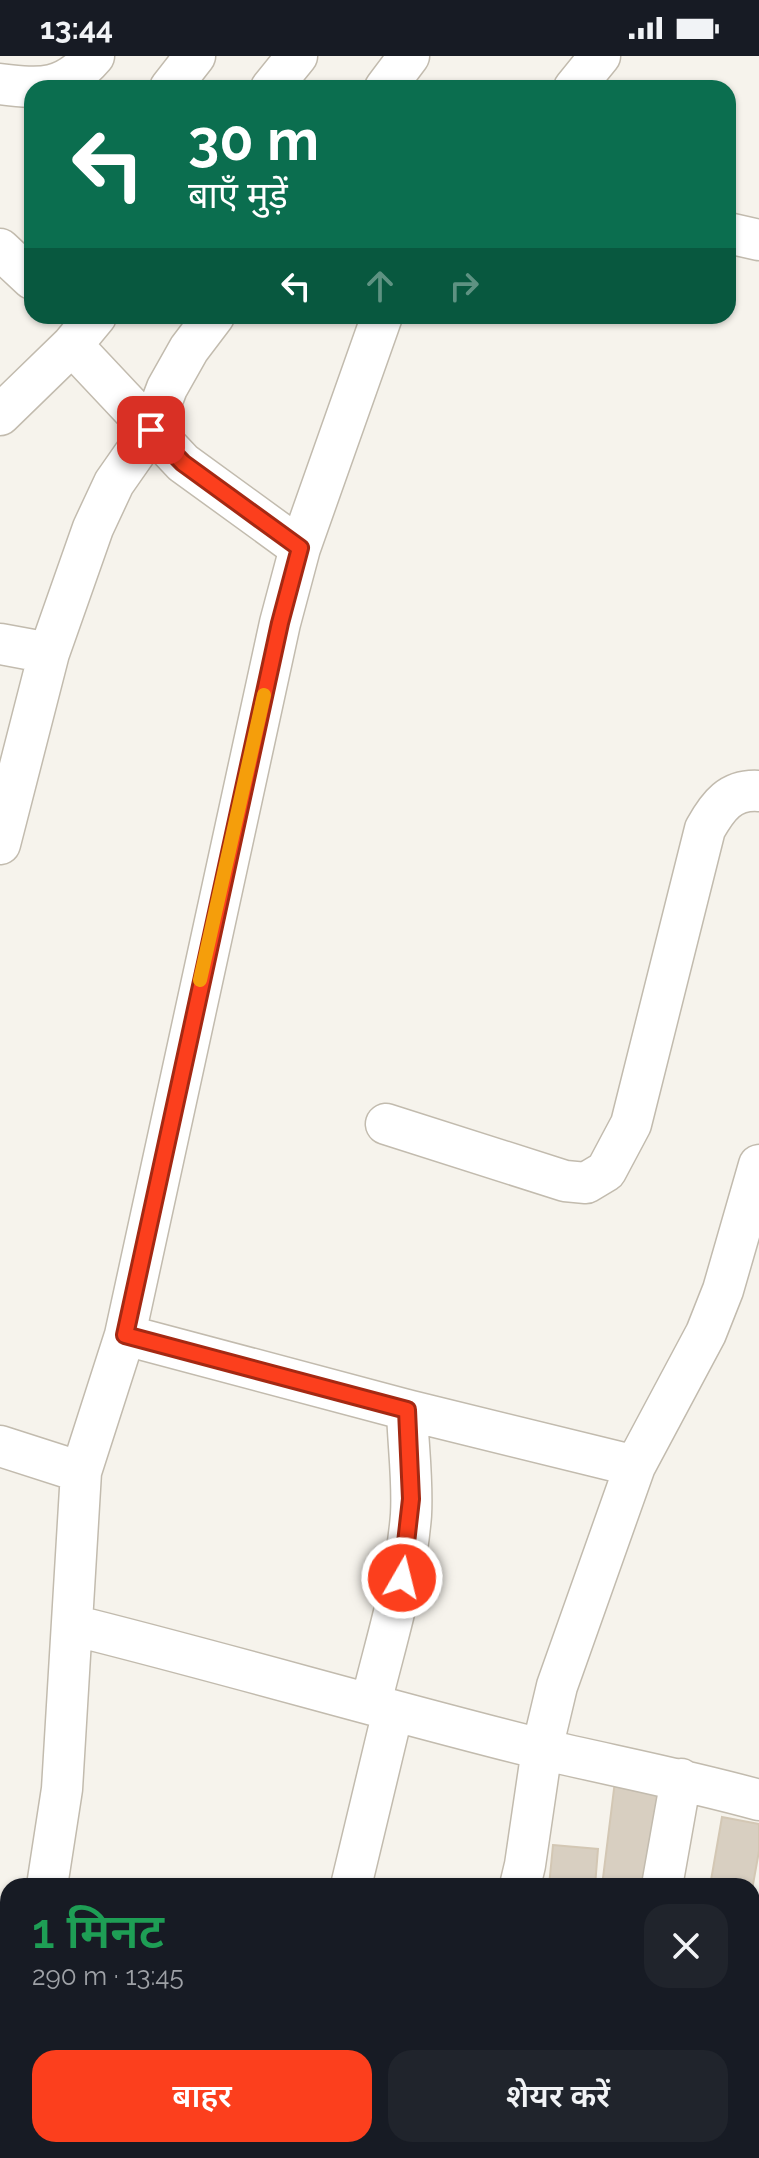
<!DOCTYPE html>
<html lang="hi">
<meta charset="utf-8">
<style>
body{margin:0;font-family:Raleway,"Noto Sans Devanagari",sans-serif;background:#20242c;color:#f1f3f6;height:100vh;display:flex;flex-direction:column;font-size:30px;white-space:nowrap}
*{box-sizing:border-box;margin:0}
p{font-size:26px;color:#9ea1a6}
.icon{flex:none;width:44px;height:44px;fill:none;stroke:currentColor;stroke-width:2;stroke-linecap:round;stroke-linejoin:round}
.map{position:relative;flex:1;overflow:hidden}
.drawer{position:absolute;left:0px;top:1822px;width:760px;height:280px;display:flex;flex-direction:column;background:#171b24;border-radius:24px 24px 0 0;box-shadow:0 2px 6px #0004}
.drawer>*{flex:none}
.guide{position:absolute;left:24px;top:24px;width:712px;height:244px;border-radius:24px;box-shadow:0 2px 6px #0004;background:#0b6e4f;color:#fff;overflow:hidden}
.pin{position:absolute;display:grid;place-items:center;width:68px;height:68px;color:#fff;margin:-34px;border-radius:16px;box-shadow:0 4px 12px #0006}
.me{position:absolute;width:88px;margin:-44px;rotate:8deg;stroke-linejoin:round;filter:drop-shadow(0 0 6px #0008)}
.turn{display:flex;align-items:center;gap:28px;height:168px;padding:0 32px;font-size:36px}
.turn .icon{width:104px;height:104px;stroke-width:2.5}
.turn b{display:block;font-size:56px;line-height:68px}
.lanes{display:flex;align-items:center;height:76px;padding:0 32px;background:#0003;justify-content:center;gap:40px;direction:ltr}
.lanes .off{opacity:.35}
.round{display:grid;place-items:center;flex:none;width:84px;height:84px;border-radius:24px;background:#20242c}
.overview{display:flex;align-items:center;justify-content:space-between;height:136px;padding:0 32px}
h1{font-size:48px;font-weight:600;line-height:60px;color:#1e9e55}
.action{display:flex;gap:16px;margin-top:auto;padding:16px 32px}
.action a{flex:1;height:92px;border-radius:24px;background:#fc3f1d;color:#fff;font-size:32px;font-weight:600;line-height:92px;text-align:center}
.action a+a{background:#20242c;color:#f1f3f6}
.status{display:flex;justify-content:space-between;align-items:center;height:56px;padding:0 40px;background:#171b24;direction:ltr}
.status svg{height:22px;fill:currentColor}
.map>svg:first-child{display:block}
</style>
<div class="status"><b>13:44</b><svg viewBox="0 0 49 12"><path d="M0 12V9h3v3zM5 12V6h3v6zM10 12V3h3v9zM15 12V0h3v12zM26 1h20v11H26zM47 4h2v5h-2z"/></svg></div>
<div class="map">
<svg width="759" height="2102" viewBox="0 0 759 2102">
<rect width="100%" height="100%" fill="#f6f3ec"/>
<!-- building -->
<path fill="#d8cfc1" stroke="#d3c7b4" stroke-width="2" d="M 615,1725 L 662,1733 L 645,1830 L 602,1830 Z
M 722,1761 L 759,1768 L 759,1795 L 752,1834 L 752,1830 L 710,1830 Z
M 553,1789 L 598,1793 L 595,1830 L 549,1830 Z
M 752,1904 L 759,1905 L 759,2029 L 752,2028 Z
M 752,2061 L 759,2063 L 759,2102 L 666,2102 L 668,2094 L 752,2094 Z
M 609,2094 L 644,2094 L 642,2102 L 608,2102 Z"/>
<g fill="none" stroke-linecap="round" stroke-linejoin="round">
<!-- minor casing -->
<g stroke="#c2bbae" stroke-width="43">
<path id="minor" d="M 0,28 C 42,33 64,35 94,0
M 170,32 L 195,0
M 271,32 L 297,0
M 385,32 L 409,0
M 574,32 L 600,0
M 728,177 L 759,184
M 0,193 L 32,223
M 72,289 L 183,407 L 300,492
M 0,359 L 72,289 L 96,260
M 0,588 L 49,597
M 0,788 L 49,597 L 93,472 L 114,427 L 151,374 L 167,332 L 189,293 L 214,260
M 386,1068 L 565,1125 L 586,1127 L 606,1115 L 631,1068 L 705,773 C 718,750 730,733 759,735
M 125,1279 L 407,1354 L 635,1410
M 0,1390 L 81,1416
M 72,1569 C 229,1608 384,1654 541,1693 C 614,1710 687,1724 759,1744
M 371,1647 C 386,1585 406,1523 411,1459 C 413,1424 408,1389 407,1354
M 47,1830 L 62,1733 L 81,1416 L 125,1279 L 280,567 L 300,492 L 382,260
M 351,1830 L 393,1655
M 520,1830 L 525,1809 L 542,1693 L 557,1630 L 635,1410 L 706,1277 L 723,1234 L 759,1109
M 662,1830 L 681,1723
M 0,1989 L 8,1962
M 752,2049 L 759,2051
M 280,2102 L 282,2094
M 464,2102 L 466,2094
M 640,2102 L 643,2094"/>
</g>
<!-- minor -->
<use href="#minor" stroke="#fff" stroke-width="40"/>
</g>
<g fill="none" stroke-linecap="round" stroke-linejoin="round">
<!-- route casing -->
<g stroke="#a42913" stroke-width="20">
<path id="route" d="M 151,374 L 183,407 L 300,492 L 280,567 L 125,1279 L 407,1354 L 411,1443 L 402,1522"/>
</g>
<!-- route -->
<use href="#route" stroke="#fc3f1d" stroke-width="14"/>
<!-- slow -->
<path stroke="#f59e0b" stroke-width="14" d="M 200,924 L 264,639"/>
</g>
</svg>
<div class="pin" style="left:151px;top:374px;background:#d93025"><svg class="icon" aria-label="arrive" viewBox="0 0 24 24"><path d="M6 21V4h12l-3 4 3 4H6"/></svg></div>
<svg class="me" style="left:402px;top:1522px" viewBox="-20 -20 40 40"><circle r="17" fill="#fc3f1d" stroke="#fff" stroke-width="3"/><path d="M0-11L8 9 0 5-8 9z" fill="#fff"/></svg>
<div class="guide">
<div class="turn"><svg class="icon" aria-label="left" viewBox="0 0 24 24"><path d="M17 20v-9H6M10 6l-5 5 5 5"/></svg><div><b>30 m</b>बाएँ मुड़ें</div></div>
<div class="lanes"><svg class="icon" aria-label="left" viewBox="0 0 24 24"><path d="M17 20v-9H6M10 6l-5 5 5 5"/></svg><svg class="icon off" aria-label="ahead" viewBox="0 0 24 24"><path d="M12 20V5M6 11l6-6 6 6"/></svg><svg class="icon off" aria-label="right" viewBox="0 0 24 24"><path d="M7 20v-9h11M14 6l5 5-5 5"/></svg></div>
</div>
<section class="drawer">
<div class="overview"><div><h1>1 मिनट</h1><p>290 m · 13:45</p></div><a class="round"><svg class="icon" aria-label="close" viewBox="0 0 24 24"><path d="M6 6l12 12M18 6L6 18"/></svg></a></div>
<div class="action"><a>बाहर</a><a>शेयर करें</a></div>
</section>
</div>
